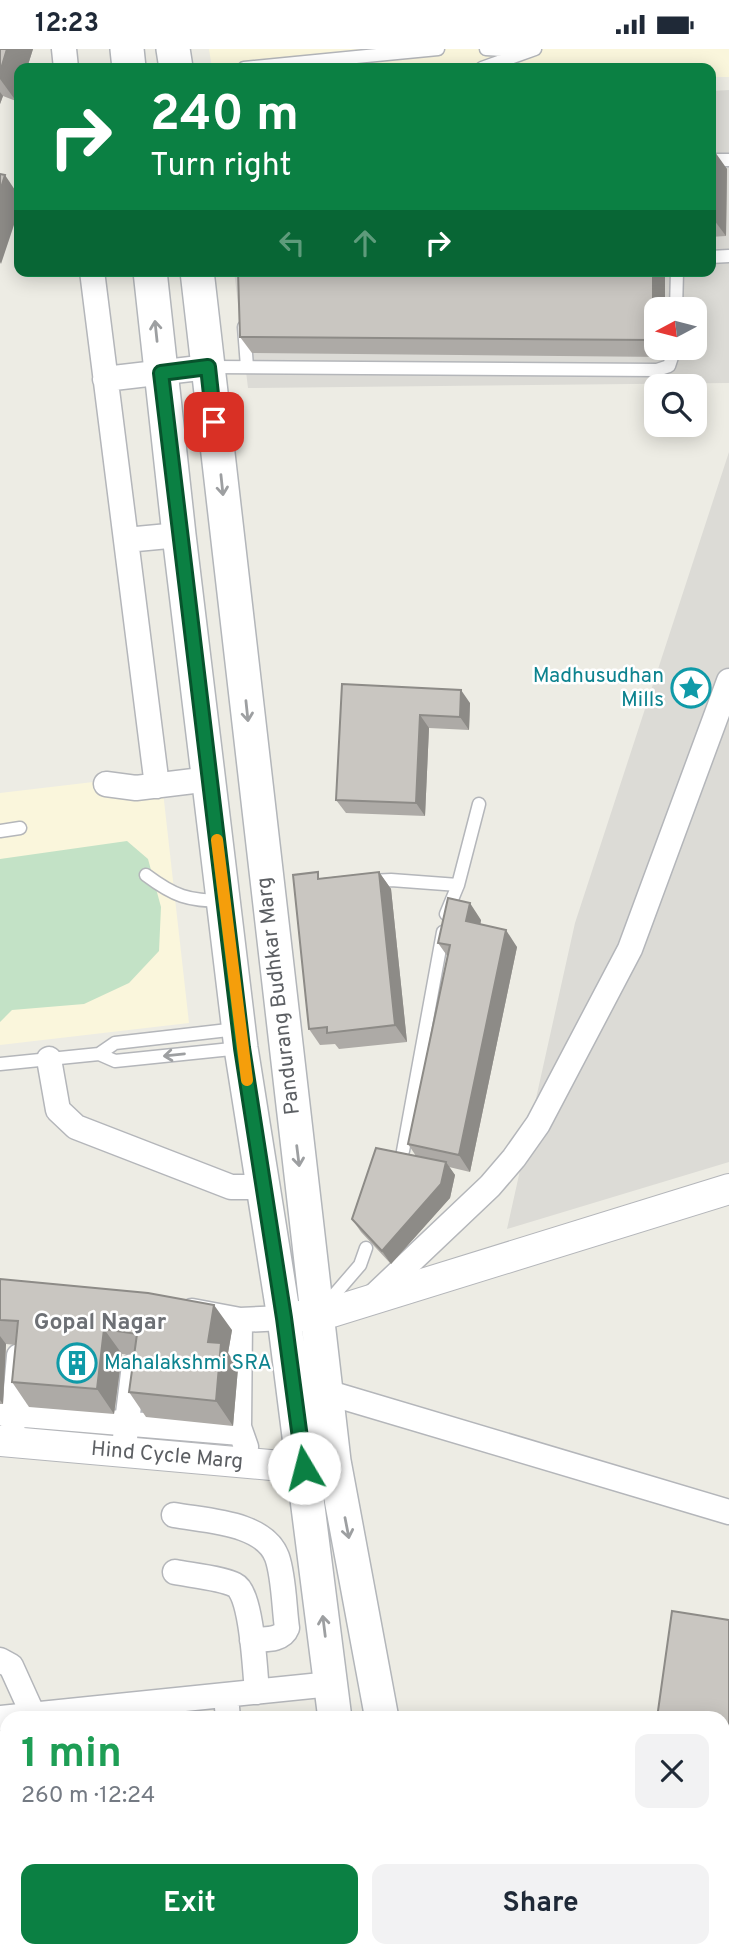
<!DOCTYPE html>
<meta charset="utf-8">
<style>
body{margin:0;font-family:Overpass,sans-serif;background:#f2f2f3;color:#1f2937;height:100vh;display:flex;flex-direction:column;font-size:26px;white-space:nowrap}
*{box-sizing:border-box;margin:0}
p{font-size:23px;color:#747a83}
.icon{flex:none;width:38px;height:38px;fill:none;stroke:currentColor;stroke-width:2;stroke-linecap:round;stroke-linejoin:round}
.map{position:relative;flex:1;overflow:hidden}
.panel{position:absolute;left:0px;top:1662px;width:730px;height:247px;display:flex;flex-direction:column;background:#fff;border-radius:21px 21px 0 0;box-shadow:0 4px 18px #0003}
.panel>*{flex:none}
.banner{position:absolute;left:14px;top:14px;width:702px;height:214px;border-radius:14px;box-shadow:0 4px 18px #0003;background:#0b8043;color:#fff;overflow:hidden}
.needle{width:46px;rotate:263deg}
.controls{position:absolute;left:644px;top:248px;display:grid;gap:14px}
.controls a{display:grid;place-items:center;width:63px;height:63px;border-radius:14px;background:#fff;box-shadow:0 4px 18px #0003;font-size:35px}
.pin{position:absolute;display:grid;place-items:center;width:60px;height:60px;color:#fff;margin:-30px;border-radius:14px;box-shadow:0 4px 10px #0006}
.me{position:absolute;width:77px;margin:-38px;rotate:352deg;stroke-linejoin:round;filter:drop-shadow(0 0 5px #0008)}
.turn{display:flex;align-items:center;gap:24px;height:147px;padding:0 21px;font-size:32px}
.turn .icon{width:91px;height:91px;stroke-width:2.5}
.turn b{display:block;font-size:49px;line-height:60px}
.lanes{display:flex;align-items:center;height:66px;padding:0 21px;background:#0003;justify-content:center;gap:35px;direction:ltr}
.lanes .off{opacity:.35}
.round{display:grid;place-items:center;flex:none;width:74px;height:74px;border-radius:14px;background:#f2f2f3}
.summary{display:flex;align-items:center;justify-content:space-between;height:119px;padding:0 21px}
h1{font-size:42px;font-weight:700;line-height:52px;color:#1e9e55}
.cta{display:flex;gap:14px;margin-top:auto;padding:14px 21px}
.cta a{flex:1;height:80px;border-radius:14px;background:#0b8043;color:#fff;font-size:28px;font-weight:700;line-height:80px;text-align:center}
.cta a+a{background:#f2f2f3;color:#1f2937}
.status{display:flex;justify-content:space-between;align-items:center;height:49px;padding:0 35px;background:#fff;direction:ltr}
.status svg{height:19px;fill:currentColor}
.map>svg:first-child{display:block}
</style>
<div class="status"><b>12:23</b><svg viewBox="0 0 49 12"><path d="M0 12V9h3v3zM5 12V6h3v6zM10 12V3h3v9zM15 12V0h3v12zM26 1h20v11H26zM47 4h2v5h-2z"/></svg></div>
<div class="map">
<svg width="729" height="1908" viewBox="0 0 729 1908">
<rect width="100%" height="100%" fill="#edece4"/>
<!-- commercial -->
<path fill="#faf6dc" d="M 209,0 L 729,0 L 729,28 L 711,28 L 710,19 L 212,19 Z
M 161,725 L 189,974 L 0,996 L 0,744 Z"/>
<!-- industrial -->
<path fill="#dcdbd6" fill-rule="evenodd" d="M 729,41 L 729,334 L 248,339 L 234,222 L 710,222 L 711,42 ZM 656,261 L 695,261 L 695,299 L 656,299 Z
M 729,403 L 729,1113 L 507,1180 L 575,874 Z"/>
<!-- green -->
<path fill="#c3e2c6" d="M 127,792 L 148,810 L 161,858 L 159,902 L 129,934 L 84,955 L 12,961 L 0,973 L 0,810 Z"/>
<g fill="none" stroke-linecap="round" stroke-linejoin="round">
<!-- service casing -->
<g stroke="#b4b6ba" stroke-width="15">
<path id="service" d="M 486,0 L 521,2
M 244,19 L 438,0
M 482,19 L 535,0
M 710,111 L 729,111
M 710,208 L 729,207
M 676,261 L 677,222
M 244,278 L 247,318
M 210,318 L 657,321 L 669,317 L 675,299
M 0,782 L 20,779
M 146,826 C 174,847 188,852 224,852
M 369,832 L 391,831 L 458,836
M 446,865 L 458,836 L 479,755
M 237,980 L 115,994 L 99,1005 L 115,1012 L 241,999
M 0,1015 L 99,1005
M 403,1102 L 443,883
M 322,1260 L 360,1216 L 366,1199
M 723,1811 L 729,1814
M 459,1902 L 460,1908"/>
</g>
<!-- minor casing -->
<g stroke="#b4b6ba" stroke-width="27">
<path id="minor" d="M 64,0 L 66,19
M 92,222 L 157,737
M 105,330 L 208,318
M 126,491 L 179,486
M 106,735 L 136,739 L 210,730
M 49,1010 L 58,1061 L 76,1078 L 231,1138 L 264,1138
M 372,1249 L 490,1137 L 514,1109 L 538,1075 L 630,900 L 729,632
M 192,1262 L 240,1271 L 284,1269
M 240,1271 L 239,1378 L 246,1398
M 326,1343 L 729,1463
M 0,1364 L 240,1384
M 12,1382 L 19,1307
M 125,1389 L 134,1316
M 174,1466 C 206,1472 264,1473 277,1508 C 284,1528 284,1558 287,1579 C 282,1592 264,1590 252,1591
M 175,1523 C 190,1526 222,1529 235,1536 C 252,1544 255,1623 257,1643
M 0,1611 L 11,1617 L 35,1670
M 226,1646 L 228,1670
M 0,1669 L 331,1635
M 723,1782 L 729,1784
M 62,1902 L 63,1908
M 151,1902 L 152,1908
M 254,1902 L 254,1908"/>
</g>
<!-- tertiary casing -->
<g stroke="#b4b6ba" stroke-width="32">
<path id="tertiary" d="M 293,1268 L 332,1263 L 729,1140
M 0,1392 L 304,1419 L 327,1414"/>
</g>
<!-- secondary casing -->
<g stroke="#b3b6ba" stroke-width="36">
<path id="secondary" d="M 127,0 L 129,19
M 173,0 L 176,19
M 150,222 L 179,486 L 241,999 L 284,1269 L 335,1670
M 197,222 L 334,1412 L 382,1670
M 368,1902 L 369,1908
M 416,1902 L 417,1908"/>
</g>
<!-- service -->
<use href="#service" stroke="#fff" stroke-width="12"/>
<!-- minor -->
<use href="#minor" stroke="#fff" stroke-width="24"/>
<!-- tertiary -->
<use href="#tertiary" stroke="#fff" stroke-width="30"/>
<!-- secondary -->
<use href="#secondary" stroke="#fff" stroke-width="33"/>
</g>
<!-- wall -->
<path fill="#adaaa6" d="M 0,0 L 33,0 L 27,19 L 19,19 L 19,42 L 16,52 L 3,47 L 0,55 Z
M 710,103 L 727,120 L 726,187 L 710,188 Z
M 238,222 L 665,222 L 665,261 L 656,261 L 656,299 L 665,299 L 665,308 L 252,304 L 240,288 Z
M 342,635 L 470,654 L 469,681 L 429,679 L 425,767 L 346,764 L 336,751 Z
M 379,823 L 391,840 L 407,993 L 339,1000 L 335,995 L 320,996 L 309,980 L 322,829 Z
M 481,871 L 480,876 L 517,898 L 470,1123 L 449,1118 L 455,1126 L 450,1149 L 391,1215 L 361,1183 L 352,1170 L 416,1107 L 408,1095 L 448,908 L 438,894 Z
M 0,1230 L 232,1281 L 228,1304 L 238,1319 L 233,1377 L 146,1368 L 129,1343 L 134,1306 L 122,1305 L 114,1365 L 29,1358 L 12,1333 L 16,1296 L 6,1295 L 3,1355 L 0,1355 Z
M 729,1571 L 729,1697 L 723,1696 L 723,1670 Z
M 586,1903 L 729,1908 L 590,1908 Z"/>
<!-- shaded-wall -->
<path fill="#8d8b87" d="M 7,0 L 33,0 L 27,19 L 19,19 L 19,42 L 16,52 L 0,30 L 0,23 Z
M 0,43 L 3,47 L 0,55 Z
M 715,103 L 727,120 L 726,187 L 714,171 Z
M 5,126 L 19,147 L 19,161 L 1,215 L 0,213 L 0,142 Z
M 653,222 L 665,222 L 665,261 L 656,261 L 656,296 L 653,291 Z
M 659,299 L 665,299 L 665,308 Z
M 461,641 L 470,654 L 469,681 L 460,668 Z
M 420,666 L 429,679 L 425,767 L 416,754 Z
M 379,823 L 391,840 L 407,993 L 395,976 Z
M 470,854 L 481,871 L 478,889 L 466,872 Z
M 506,881 L 517,898 L 470,1123 L 459,1106 Z
M 446,1113 L 455,1126 L 450,1149 L 391,1215 L 382,1202 Z
M 214,1256 L 232,1281 L 228,1304 L 238,1319 L 233,1377 L 216,1352 L 208,1293 Z
M 104,1280 L 122,1305 L 114,1365 L 97,1340 Z
M 0,1287 L 6,1295 L 3,1355 L 0,1351 Z
M 118,1902 L 126,1902 L 127,1908 L 119,1908 Z
M 217,1902 L 225,1902 L 225,1908 L 218,1908 Z
M 317,1902 L 325,1902 L 326,1908 L 318,1908 Z"/>
<!-- building -->
<path fill="#c9c6c1" stroke="#8d8b87" stroke-width="2" d="M 0,0 L 7,0 L 0,23 Z
M 710,103 L 715,103 L 714,171 L 710,171 Z
M 0,125 L 5,126 L 0,142 Z
M 238,222 L 653,222 L 653,291 L 240,288 Z
M 342,635 L 461,641 L 460,668 L 420,666 L 416,754 L 336,751 Z
M 318,823 L 318,830 L 379,823 L 395,976 L 327,984 L 327,978 L 309,980 L 293,826 Z
M 448,849 L 470,854 L 466,872 L 506,881 L 459,1106 L 408,1095 L 450,896 L 438,894 Z
M 376,1099 L 446,1113 L 441,1135 L 382,1202 L 352,1170 Z
M 0,1230 L 148,1244 L 214,1256 L 208,1293 L 221,1294 L 216,1352 L 129,1343 L 137,1285 L 104,1280 L 97,1340 L 12,1333 L 18,1272 L 0,1271 Z
M 672,1562 L 729,1571 L 729,1683 L 723,1682 L 723,1670 L 657,1669 Z
M 723,1827 L 729,1829 L 729,1908 L 599,1908 L 586,1903 L 723,1902 Z
M 72,1902 L 118,1902 L 119,1908 L 72,1908 Z
M 173,1902 L 217,1902 L 218,1908 L 174,1908 Z
M 267,1902 L 317,1902 L 318,1908 L 268,1908 Z"/>
<!-- one-way arrows -->
<defs><path id="oneway-shaft" d="M-6 0H5M1.5-3L5.5 0L1.5 3" fill="none" stroke-width="1.6" stroke-linecap="round" stroke-linejoin="round" transform="scale(1.75)"/></defs>
<g stroke="#9d9fa1">
<use href="#oneway-shaft" transform="translate(156 282) rotate(-96)"/>
<use href="#oneway-shaft" transform="translate(222 436) rotate(84)"/>
<use href="#oneway-shaft" transform="translate(247 662) rotate(84)"/>
<use href="#oneway-shaft" transform="translate(174 1006) rotate(174)"/>
<use href="#oneway-shaft" transform="translate(298 1107) rotate(83)"/>
<use href="#oneway-shaft" transform="translate(347 1479) rotate(79)"/>
<use href="#oneway-shaft" transform="translate(324 1577) rotate(-97)"/>
</g>
<g fill="none" stroke-linecap="round" stroke-linejoin="round">
<!-- route casing -->
<g stroke="#07532c" stroke-width="18">
<path id="route" d="M 214,373 L 208,318 L 161,324 L 242,999 L 284,1269 L 304,1419"/>
</g>
<!-- route -->
<use href="#route" stroke="#0b8043" stroke-width="12"/>
<!-- slow -->
<path stroke="#f59e0b" stroke-width="12" d="M 217,791 L 247,1031"/>
</g>
<!-- icons -->
<defs>
<g id="sight-ring" transform="scale(2.0125)"><circle r="9.5" fill="#fff" stroke="#0f9aa8" stroke-width="1.5"/><path d="M0-6L1.8-2.2L6-1.7L2.9 1.2L3.7 5.4L0 3.3L-3.7 5.4L-2.9 1.2L-6-1.7L-1.8-2.2Z" fill="#0f9aa8"/></g>
<g id="building-ring" transform="scale(2.0125)"><circle r="9.5" fill="#fff" stroke="#0f9aa8" stroke-width="1.5"/><path d="M-4-6H4V6H1V3H-1V6H-4ZM-2.5-4.3h1.7v1.8h-1.7ZM.8-4.3h1.7v1.8H.8ZM-2.5-1h1.7V.8h-1.7ZM.8-1h1.7V.8H.8Z" fill="#0f9aa8"/></g>
</defs>
<g fill-rule="evenodd">
<use href="#sight-ring" x="691" y="639"/>
<use href="#building-ring" x="77" y="1314"/>
</g>
<g text-anchor="middle" dominant-baseline="central" stroke-width="5" stroke-linejoin="round" paint-order="stroke">
<!-- culture labels -->
<g font-size="21" fill="#0d838f" stroke="#fff" text-anchor="end">
<text x="664" y="627">Madhusudhan<tspan x="664" dy="24">Mills</tspan></text>
<text x="104" y="1314" text-anchor="start">Mahalakshmi SRA</text>
</g>
<!-- street labels -->
<g font-size="21" fill="#5c5f63" stroke="#fff">
<text transform="translate(279 947) rotate(-97)">Pandurang Budhkar Marg</text>
<text transform="translate(167 1407) rotate(5)">Hind Cycle Marg</text>
</g>
<!-- neighbourhood labels -->
<g font-size="23" font-weight="bold" fill="#6d7075" stroke="#fff">
<text x="100" y="1274">Gopal Nagar</text>
</g>
</g>
</svg>
<div class="controls">
<a><svg class="needle" viewBox="-14 -14 28 28"><path d="M0-13l5 13h-10z" fill="#e53935"/><path d="M0 13l5-13h-10z" fill="#747a83"/></svg></a>
<a><svg class="icon" aria-label="search" viewBox="0 0 24 24"><circle cx="10" cy="10" r="6"/><path d="M15 15l6 6"/></svg></a>
</div>
<div class="pin" style="left:214px;top:373px;background:#d93025"><svg class="icon" aria-label="arrive" viewBox="0 0 24 24"><path d="M6 21V4h12l-3 4 3 4H6"/></svg></div>
<svg class="me" style="left:304px;top:1419px" viewBox="-20 -20 40 40"><circle r="19" fill="#fff"/><path d="M0-13L10 11 0 6-10 11z" fill="#0b8043"/></svg>
<div class="banner">
<div class="turn"><svg class="icon" aria-label="right" viewBox="0 0 24 24"><path d="M7 20v-9h11M14 6l5 5-5 5"/></svg><div><b>240 m</b>Turn right</div></div>
<div class="lanes"><svg class="icon off" aria-label="left" viewBox="0 0 24 24"><path d="M17 20v-9H6M10 6l-5 5 5 5"/></svg><svg class="icon off" aria-label="ahead" viewBox="0 0 24 24"><path d="M12 20V5M6 11l6-6 6 6"/></svg><svg class="icon" aria-label="right" viewBox="0 0 24 24"><path d="M7 20v-9h11M14 6l5 5-5 5"/></svg></div>
</div>
<section class="panel">
<div class="summary"><div><h1>1 min</h1><p>260 m · 12:24</p></div><a class="round"><svg class="icon" aria-label="close" viewBox="0 0 24 24"><path d="M6 6l12 12M18 6L6 18"/></svg></a></div>
<div class="cta"><a>Exit</a><a>Share</a></div>
</section>
</div>
